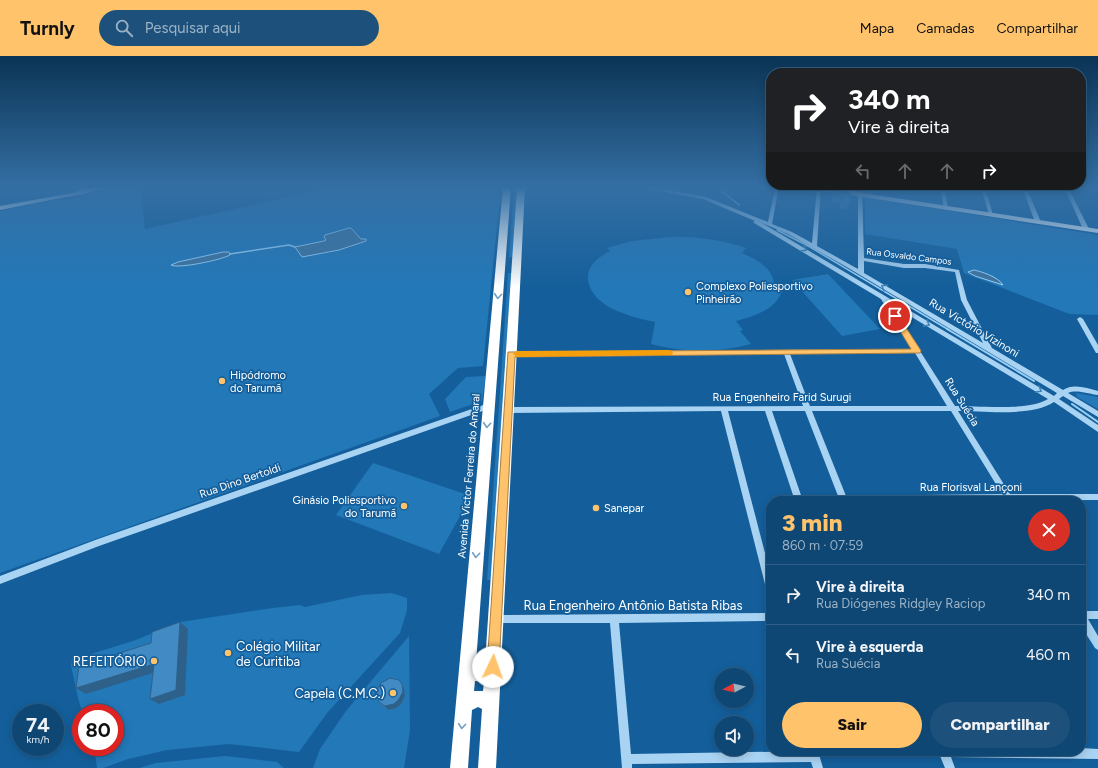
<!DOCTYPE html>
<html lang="pt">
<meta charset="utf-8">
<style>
body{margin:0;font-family:Figtree,sans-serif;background:#1d517c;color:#f1f3f6;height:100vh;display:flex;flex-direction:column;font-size:15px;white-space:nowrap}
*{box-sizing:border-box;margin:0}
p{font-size:13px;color:#9bb2c5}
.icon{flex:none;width:22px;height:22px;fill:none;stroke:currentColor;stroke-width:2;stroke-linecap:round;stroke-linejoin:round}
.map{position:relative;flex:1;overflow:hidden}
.side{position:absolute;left:766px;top:440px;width:320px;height:260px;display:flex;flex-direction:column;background:#0f4774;border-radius:16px;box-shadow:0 2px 10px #0003,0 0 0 1px #2f5f86}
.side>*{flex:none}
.banner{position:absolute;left:766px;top:12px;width:320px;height:122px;border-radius:16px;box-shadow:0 2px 10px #0003,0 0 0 1px #2f5f86;background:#202124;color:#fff;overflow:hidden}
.needle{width:26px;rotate:263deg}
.fabs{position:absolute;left:714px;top:612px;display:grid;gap:8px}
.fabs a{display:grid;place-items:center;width:40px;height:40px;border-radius:50%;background:#0f4774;box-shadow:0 2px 10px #0003,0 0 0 1px #2f5f86;font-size:20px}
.speed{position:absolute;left:12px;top:648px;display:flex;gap:8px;font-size:20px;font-weight:700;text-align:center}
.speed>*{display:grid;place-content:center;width:52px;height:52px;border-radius:50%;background:#0f4774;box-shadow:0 2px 10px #0003,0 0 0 1px #2f5f86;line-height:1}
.speed small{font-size:10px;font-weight:400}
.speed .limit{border:6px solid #d22;background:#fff;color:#111}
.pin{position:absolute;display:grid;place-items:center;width:34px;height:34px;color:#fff;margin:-17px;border:2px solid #fff;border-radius:50%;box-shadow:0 1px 4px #0007}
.me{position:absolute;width:44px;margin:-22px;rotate:3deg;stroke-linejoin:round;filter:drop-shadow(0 0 3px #0008)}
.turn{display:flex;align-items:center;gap:14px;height:84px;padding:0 16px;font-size:18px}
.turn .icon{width:52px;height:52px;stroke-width:2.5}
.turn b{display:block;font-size:28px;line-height:34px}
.lanes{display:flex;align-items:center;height:38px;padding:0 16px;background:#0003;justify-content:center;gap:20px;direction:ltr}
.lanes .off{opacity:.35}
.round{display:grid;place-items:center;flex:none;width:42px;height:42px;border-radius:21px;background:#1d517c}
.summary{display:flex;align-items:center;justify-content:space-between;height:68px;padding:0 16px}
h1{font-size:24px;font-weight:800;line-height:30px;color:#ffc36b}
.cta{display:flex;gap:8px;margin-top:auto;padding:8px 16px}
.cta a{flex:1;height:46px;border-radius:24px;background:#ffc36b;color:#111;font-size:16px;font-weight:800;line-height:46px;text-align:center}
.cta a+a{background:#1d517c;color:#f1f3f6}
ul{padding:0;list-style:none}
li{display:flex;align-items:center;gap:12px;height:60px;padding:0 16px;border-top:1px solid #2f5f86}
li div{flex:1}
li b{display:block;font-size:15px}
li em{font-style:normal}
header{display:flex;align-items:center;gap:24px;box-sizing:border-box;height:56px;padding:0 20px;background:#ffc36b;color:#111}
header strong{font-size:19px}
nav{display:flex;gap:22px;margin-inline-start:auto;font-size:14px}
.search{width:280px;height:36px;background:#1d517c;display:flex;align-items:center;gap:10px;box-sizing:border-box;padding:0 14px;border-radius:22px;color:#9bb2c5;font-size:15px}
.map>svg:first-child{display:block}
</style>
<header>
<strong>Turnly</strong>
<div class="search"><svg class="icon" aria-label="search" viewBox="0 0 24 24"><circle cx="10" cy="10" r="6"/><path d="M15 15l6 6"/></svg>Pesquisar aqui</div>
<nav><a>Mapa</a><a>Camadas</a><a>Compartilhar</a></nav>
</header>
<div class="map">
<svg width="1098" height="712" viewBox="0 0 1098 712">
<rect width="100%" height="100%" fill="#145f9b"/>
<!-- green -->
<path fill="#2378b8" d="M 120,131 L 140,131 L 145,173 L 333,131 L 501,131 L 483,310 L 458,312 L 429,338 L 440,360 L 0,517 L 0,155 L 55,144 L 73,143 L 92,137 Z
M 514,131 L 519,131 L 515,201 L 509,201 Z
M 865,141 L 1098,179 L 1098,259 L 1070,258 L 1064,256 L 964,217 L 957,193 L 865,178 L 865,144 L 862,142 Z
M 670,181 C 696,180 721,184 746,192 L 742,197 C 757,204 774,212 774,230 L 783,232 C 777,254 756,259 736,265 L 743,274 L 740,275 L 751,288 C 718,297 684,297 651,288 L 655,266 C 632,261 591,252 588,223 C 587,209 599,201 610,195 L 607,192 L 632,185 Z
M 508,217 L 512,217 L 492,524 L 487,524 Z
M 828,218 L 880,273 L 842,280 L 792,224 Z
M 486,320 L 482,345 L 450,356 L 445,343 L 466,321 Z
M 1076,337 L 1098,341 L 1098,353 L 1077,341 Z
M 373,407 L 471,440 L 439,498 L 336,459 Z
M 392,537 L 407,542 L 407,554 L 400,577 L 327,657 L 299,696 L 229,688 L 167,694 L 128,703 L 103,712 L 97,712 L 94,691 L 115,691 L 115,657 L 83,657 L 79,646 L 71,610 L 72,604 L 136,584 L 180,566 L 273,552 L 300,549 L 305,551 L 362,539 Z
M 409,580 L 410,674 L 404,712 L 313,712 L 320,693 L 346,655 Z
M 225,700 L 277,706 L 284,712 L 139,712 L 156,707 Z"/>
<!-- water -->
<path fill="#3f749e" stroke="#9bd0f6" d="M 349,172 L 351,172 L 361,183 L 366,183 L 366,185 L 339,194 L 302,201 L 295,191 L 324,185 L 326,184 L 324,181 L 325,179 Z
M 223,196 L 229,196 L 230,199 C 221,204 178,213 171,209 L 178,206 Z
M 974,214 C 983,216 998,221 1003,229 L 975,220 L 968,216 Z"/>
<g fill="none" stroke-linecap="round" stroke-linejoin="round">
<!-- stream-far1 -->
<path stroke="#9bd0f6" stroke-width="1.5" d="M 717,131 L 739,149
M 777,174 L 810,191 L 949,274
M 230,198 L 289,189 L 295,191"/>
<!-- stream -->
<path stroke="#9bd0f6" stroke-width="2" d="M 947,273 L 1034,325
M 1072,348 L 1098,366"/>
<!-- minor -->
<path fill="#a9d3f3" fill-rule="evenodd" d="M 72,131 L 76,131 L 76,132 L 74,133 L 72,133 Z
M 641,131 L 651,131 L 706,141 L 768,166 L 775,131 L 779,131 L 772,168 L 792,176 L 812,187 L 817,131 L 821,131 L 817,190 L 858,213 L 858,131 L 862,131 L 864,202 L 904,208 L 925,208 L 959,214 L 967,244 L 992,292 L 1063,334 C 1073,327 1087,332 1098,335 L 1098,339 C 1089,338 1076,333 1068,337 L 1098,355 L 1098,361 L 1063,340 L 1059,343 L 1098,369 L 1098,376 L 1054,346 C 1031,361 985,355 958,355 L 1010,438 L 1098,438 L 1098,444 L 840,445 L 805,355 L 772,355 L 803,445 L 795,445 L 765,355 L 728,355 L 771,520 L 771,541 L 768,540 L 721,355 L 508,357 L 505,354 L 508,351 L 803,350 L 784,298 L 511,300 L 508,298 L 511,296 L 912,293 L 881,243 L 754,167 L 753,166 L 755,165 L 703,143 L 643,132 ZM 762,167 L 788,178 L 845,210 L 1057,337 L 1054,340 ZM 864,205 L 904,212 L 925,212 L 955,216 L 961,244 L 983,287 L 864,217 ZM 890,248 L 1048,343 C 1029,355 979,350 955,350 ZM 915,297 L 947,350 L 810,350 L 790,298 ZM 812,355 L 951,355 L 1002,438 L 846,440 Z
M 940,131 L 944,131 L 948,153 L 944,152 Z
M 981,131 L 985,131 L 993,159 L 993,160 L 989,159 Z
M 1022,131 L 1026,131 L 1041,166 L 1040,167 L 1035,166 Z
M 1064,131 L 1068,131 L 1089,173 L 1088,174 L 1083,173 Z
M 1080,261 L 1083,263 L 1098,289 L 1098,297 L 1096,297 L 1077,263 Z
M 489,347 L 492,350 L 491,352 L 99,490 L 0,528 L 0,520 L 98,483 Z
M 1081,555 L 1098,555 L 1098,563 L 1088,563 L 1098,580 L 1098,594 L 1095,592 L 1081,570 Z
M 771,557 L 771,565 L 619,567 L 631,698 L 818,695 L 823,712 L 813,712 L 811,706 L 632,708 L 632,712 L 622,712 L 610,567 L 496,567 L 493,566 L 491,563 L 493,560 L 496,559 Z
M 1081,692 L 1098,693 L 1098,703 L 951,701 L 955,712 L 945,712 L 938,695 L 1081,695 Z"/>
<!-- major -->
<path fill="#f5faff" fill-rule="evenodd" d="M 92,131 L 106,131 C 102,134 72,141 66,141 L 0,154 L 0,150 L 73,137 L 80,134 Z
M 808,131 L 824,131 L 1098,173 L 1098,177 L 811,133 Z"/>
<!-- highway -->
<path fill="#fff" fill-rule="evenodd" d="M 503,131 L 511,131 L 476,607 L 479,610 L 485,607 L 517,131 L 525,131 L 496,712 L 478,712 L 482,653 L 478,651 L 472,654 L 468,712 L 450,712 ZM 475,625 L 484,626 L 483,635 L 474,635 Z"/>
</g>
<!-- wall -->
<path fill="#3877a9" d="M 834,134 L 850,147 L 847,153 L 840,152 L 840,147 L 832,145 L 832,140 Z
M 402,628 L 404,633 L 405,640 L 401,648 L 396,652 L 388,654 L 382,650 L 379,646 Z"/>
<!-- shaded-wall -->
<path fill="#2e6189" d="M 273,131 L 311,131 L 266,141 L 263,133 Z
M 180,566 L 188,573 L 185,639 L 159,648 L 150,643 Z
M 154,608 L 162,614 L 86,638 L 76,632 Z
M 402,628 L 404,633 L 405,640 L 401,648 L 396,652 L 388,654 L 385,650 Z"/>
<!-- building -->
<path fill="#418ac4" stroke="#2e6189" d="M 262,131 L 273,131 L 263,133 Z
M 834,134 L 848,135 L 848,137 L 850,137 L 850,147 L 842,146 L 843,141 L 834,139 Z
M 180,566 L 176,634 L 150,643 L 154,608 L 76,632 L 79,610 L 151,587 L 152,576 Z
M 390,622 L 399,624 L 402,628 L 403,636 L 399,643 L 394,648 L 385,650 L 379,646 L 376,636 L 381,627 Z"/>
<!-- one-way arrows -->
<defs><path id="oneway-chevron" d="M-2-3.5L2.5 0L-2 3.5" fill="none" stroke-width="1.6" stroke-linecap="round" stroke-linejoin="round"/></defs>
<g stroke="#4182b5">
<use href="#oneway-chevron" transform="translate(804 193) rotate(31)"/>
<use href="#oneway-chevron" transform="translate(884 231) rotate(-149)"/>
<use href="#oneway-chevron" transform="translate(927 268) rotate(31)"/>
<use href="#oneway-chevron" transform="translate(1039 334) rotate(31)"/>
</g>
<g stroke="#729fc3">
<use href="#oneway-chevron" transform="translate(498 240) rotate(95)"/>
<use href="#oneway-chevron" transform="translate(487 369) rotate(95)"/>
<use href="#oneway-chevron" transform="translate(476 499) rotate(95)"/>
<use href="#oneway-chevron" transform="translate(462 670) rotate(95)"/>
</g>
<!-- sky -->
<linearGradient id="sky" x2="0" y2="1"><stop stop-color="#0b3455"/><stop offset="0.57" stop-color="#346fa4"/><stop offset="1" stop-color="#346fa4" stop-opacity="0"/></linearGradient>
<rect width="1098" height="231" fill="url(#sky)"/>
<!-- route -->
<path fill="#ffc36b" stroke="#a67f46" d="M 895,257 L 897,258 L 920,293 L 921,295 L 920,297 L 515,301 L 499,611 L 498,615 L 493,617 L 489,615 L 487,611 L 508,296 L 911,293 L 891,260 Z"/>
<!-- slow -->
<path fill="#f59e0b" d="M 669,294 L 672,295 L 673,297 L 672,299 L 517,301 L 513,298 L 517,295 Z"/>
<!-- markers -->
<g fill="#ffc36b" stroke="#145f9b" stroke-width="1.5">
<circle cx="688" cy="236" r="4"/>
<circle cx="222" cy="325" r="4"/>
<circle cx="404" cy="450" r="4"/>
<circle cx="596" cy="452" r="4"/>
<circle cx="228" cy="597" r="4"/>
<circle cx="154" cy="605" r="4"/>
<circle cx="393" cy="637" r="4"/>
</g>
<g text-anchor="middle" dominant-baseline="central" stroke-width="3.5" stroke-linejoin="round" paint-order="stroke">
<!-- far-street labels -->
<g font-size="9" fill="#fff" stroke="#145f9b">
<text transform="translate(909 200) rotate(7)">Rua Osvaldo Campos</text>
</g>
<!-- poi labels -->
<g font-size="11" fill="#fff" stroke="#145f9b" text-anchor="start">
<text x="696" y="230">Complexo Poliesportivo<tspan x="696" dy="13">Pinheirão</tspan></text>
<text x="230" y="319">Hipódromo<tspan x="230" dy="13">do Tarumã</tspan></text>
<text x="396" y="444" text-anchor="end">Ginásio Poliesportivo<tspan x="396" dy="13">do Tarumã</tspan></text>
<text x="604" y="452">Sanepar</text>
</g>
<!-- street labels -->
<g font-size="11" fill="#fff" stroke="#145f9b">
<text transform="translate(974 272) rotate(31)">Rua Victório Vizinoni</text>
<text x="782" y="341">Rua Engenheiro Farid Surugi</text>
<text transform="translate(962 346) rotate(58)">Rua Suécia</text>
<text transform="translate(469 420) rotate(-85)">Avenida Victor Ferreira do Amaral</text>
<text transform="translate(240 425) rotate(-19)">Rua Dino Bertoldi</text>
<text x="971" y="431">Rua Florisval Lançoni</text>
</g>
<!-- near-street labels -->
<g font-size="13" fill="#fff" stroke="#145f9b">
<text x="633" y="549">Rua Engenheiro Antônio Batista Ribas</text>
</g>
<!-- near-poi labels -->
<g font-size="13" fill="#fff" stroke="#145f9b" text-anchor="end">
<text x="236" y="590" text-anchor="start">Colégio Militar<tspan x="236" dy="15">de Curitiba</tspan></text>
<text x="146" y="605">REFEITÓRIO</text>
<text x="385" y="637">Capela (C.M.C.)</text>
</g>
</g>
</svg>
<div class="fabs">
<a><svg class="needle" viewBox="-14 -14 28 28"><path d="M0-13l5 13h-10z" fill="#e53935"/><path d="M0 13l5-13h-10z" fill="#9bb2c5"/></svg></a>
<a><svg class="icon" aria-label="sound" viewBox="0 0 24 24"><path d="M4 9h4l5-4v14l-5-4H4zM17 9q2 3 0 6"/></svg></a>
</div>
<div class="speed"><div>74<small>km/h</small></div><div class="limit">80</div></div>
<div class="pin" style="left:895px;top:260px;background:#d93025"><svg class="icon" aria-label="arrive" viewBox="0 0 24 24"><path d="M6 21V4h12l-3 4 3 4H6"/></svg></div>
<svg class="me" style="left:493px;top:611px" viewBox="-20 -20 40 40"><circle r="19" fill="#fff"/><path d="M0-13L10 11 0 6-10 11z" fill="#ffc36b"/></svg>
<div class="banner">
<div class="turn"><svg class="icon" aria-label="right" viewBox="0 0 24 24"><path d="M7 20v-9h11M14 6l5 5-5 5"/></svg><div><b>340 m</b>Vire à direita</div></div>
<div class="lanes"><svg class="icon off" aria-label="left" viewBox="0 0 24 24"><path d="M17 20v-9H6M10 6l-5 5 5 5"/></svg><svg class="icon off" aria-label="ahead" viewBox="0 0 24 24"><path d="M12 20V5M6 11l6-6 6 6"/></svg><svg class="icon off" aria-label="ahead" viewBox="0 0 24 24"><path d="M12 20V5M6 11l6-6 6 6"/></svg><svg class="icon" aria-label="right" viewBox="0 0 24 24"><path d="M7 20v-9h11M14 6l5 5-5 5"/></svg></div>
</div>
<section class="side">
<div class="summary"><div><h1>3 min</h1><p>860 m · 07:59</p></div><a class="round" style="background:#d93025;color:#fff"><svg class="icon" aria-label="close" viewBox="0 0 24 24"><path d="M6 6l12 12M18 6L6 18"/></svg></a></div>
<ul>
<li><svg class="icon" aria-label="right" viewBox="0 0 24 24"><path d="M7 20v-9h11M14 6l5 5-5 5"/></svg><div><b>Vire à direita</b><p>Rua Diógenes Ridgley Raciop</p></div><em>340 m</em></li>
<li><svg class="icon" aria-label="left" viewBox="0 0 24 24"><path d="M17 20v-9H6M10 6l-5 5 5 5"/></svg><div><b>Vire à esquerda</b><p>Rua Suécia</p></div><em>460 m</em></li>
</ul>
<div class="cta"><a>Sair</a><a>Compartilhar</a></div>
</section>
</div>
